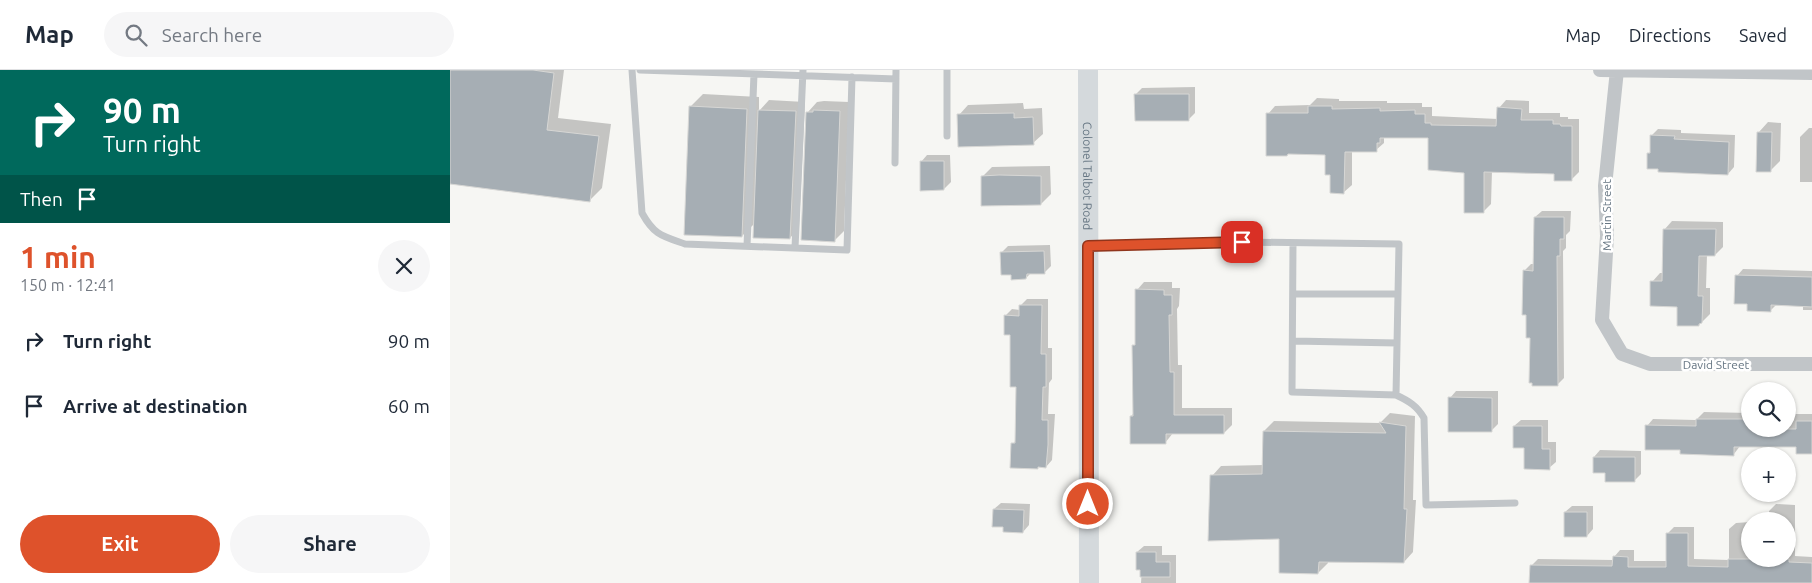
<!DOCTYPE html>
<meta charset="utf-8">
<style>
body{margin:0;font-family:Ubuntu,sans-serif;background:#f6f6f7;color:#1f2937;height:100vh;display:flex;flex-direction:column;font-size:19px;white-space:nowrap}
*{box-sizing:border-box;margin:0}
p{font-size:16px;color:#747a83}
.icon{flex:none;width:28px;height:28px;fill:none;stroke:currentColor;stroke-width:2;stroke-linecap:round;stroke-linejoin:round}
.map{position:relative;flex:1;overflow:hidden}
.drawer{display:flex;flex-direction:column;background:#fff;width:450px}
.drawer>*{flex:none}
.banner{background:#00695c;color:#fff;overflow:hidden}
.fabs{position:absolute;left:1291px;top:312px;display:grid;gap:10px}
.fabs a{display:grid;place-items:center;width:55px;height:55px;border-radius:50%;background:#fff;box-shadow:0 1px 4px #0004;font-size:25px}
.pin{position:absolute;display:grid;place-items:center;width:42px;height:42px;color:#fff;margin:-21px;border-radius:10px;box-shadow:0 2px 8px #0006}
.me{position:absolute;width:55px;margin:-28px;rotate:0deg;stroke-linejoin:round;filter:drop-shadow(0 0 4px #0008)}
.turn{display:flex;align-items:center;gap:18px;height:105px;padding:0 20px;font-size:22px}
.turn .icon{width:65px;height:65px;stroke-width:2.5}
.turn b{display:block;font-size:35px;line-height:42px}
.then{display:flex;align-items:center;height:48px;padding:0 20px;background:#0003;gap:10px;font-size:19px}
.round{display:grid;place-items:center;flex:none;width:52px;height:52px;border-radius:26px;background:#f6f6f7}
.head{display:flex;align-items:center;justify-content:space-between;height:85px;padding:0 20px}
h1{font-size:30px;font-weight:700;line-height:38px;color:#de522b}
.button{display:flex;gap:10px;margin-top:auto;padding:10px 20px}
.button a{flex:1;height:58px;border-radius:30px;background:#de522b;color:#fff;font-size:20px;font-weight:700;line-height:58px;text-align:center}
.button a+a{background:#f6f6f7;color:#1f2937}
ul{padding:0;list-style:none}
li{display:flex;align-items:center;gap:15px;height:65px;padding:0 20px}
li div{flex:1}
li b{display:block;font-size:19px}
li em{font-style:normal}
header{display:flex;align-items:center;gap:30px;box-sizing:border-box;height:70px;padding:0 25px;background:#fff;border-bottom:1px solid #e0e1e3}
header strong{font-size:24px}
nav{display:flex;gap:28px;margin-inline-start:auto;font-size:18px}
.search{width:350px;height:45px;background:#f6f6f7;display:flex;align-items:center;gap:12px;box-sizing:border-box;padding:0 18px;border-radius:28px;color:#747a83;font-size:19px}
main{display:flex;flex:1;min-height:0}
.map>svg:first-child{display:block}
</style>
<header>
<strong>Map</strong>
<div class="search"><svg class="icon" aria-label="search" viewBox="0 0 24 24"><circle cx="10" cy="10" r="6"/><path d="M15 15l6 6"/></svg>Search here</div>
<nav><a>Map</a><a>Directions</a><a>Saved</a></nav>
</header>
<main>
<section class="drawer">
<div class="banner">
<div class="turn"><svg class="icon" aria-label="right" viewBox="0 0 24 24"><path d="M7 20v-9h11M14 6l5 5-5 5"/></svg><div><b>90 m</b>Turn right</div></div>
<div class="then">Then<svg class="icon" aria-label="arrive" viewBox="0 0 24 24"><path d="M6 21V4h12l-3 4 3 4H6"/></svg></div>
</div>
<div class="head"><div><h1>1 min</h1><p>150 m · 12:41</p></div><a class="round"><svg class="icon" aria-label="close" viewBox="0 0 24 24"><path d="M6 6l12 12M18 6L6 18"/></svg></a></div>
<ul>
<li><svg class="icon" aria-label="right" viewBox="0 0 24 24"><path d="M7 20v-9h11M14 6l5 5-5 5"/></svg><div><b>Turn right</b></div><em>90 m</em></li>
<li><svg class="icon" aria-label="arrive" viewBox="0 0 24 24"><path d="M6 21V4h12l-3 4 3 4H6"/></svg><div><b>Arrive at destination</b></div><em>60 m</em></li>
</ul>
<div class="button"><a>Exit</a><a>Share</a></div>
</section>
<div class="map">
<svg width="1362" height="513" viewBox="0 0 1362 513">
<rect width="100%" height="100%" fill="#f6f6f3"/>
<!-- shadow -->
<path fill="#0003" d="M 0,0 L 114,0 L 108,48 L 161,54 L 152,118 L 140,130 L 0,113 Z
M 745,17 L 745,43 L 738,50 L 686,24 L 692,18 Z
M 253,24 L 309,27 L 309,41 L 319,30 L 355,32 L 349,158 L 340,168 L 305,153 L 292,166 L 240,37 Z
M 867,28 L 889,29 L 889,31 L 937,31 L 937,33 L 972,33 L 972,37 L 982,37 L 982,46 L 1048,49 L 1049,38 L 1056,30 L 1079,31 L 1079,43 L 1110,43 L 1110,47 L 1118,47 L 1118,49 L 1129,49 L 1129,102 L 1121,110 L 1105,103 L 1042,101 L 1041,134 L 1033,142 L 1015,102 L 979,67 L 934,67 L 934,73 L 926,80 L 902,81 L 902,115 L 894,122 L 881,104 L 876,83 L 818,44 L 825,36 L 860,35 Z
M 374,31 L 399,32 L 394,161 L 384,171 L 358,42 L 367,32 Z
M 573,33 L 574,39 L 592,38 L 593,64 L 583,73 L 509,45 L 518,35 Z
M 1318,52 L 1331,53 L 1330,91 L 1320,101 L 1309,62 Z
M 1359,58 L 1362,58 L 1362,112 L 1350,112 L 1350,67 Z
M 1208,59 L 1231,60 L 1231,63 L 1285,65 L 1284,97 L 1278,104 L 1198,84 L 1201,81 L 1201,66 Z
M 477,85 L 500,85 L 501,112 L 494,119 L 471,92 Z
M 600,96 L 601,124 L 591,134 L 532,107 L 542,97 Z
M 1092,141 L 1121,141 L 1120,161 L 1116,165 L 1116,178 L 1113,181 L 1114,308 L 1107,315 L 1081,266 L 1074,201 L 1081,194 L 1085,194 L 1085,147 Z
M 1222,151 L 1273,152 L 1273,177 L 1265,185 L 1257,185 L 1256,218 L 1260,218 L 1260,244 L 1249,255 L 1202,212 L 1210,203 L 1214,203 L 1214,160 Z
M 600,175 L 601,196 L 594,203 L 581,203 L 576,208 L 562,203 L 552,182 L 558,176 Z
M 1293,199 L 1362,201 L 1362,240 L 1353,240 L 1353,235 L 1327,234 L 1321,240 L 1298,233 L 1287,206 Z
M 694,212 L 722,212 L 722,218 L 730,218 L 729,236 L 727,239 L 728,295 L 732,295 L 732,338 L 782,338 L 782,355 L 774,363 L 723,363 L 715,373 L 681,346 L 685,342 L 684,276 L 686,273 L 687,220 Z
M 577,229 L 598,229 L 598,278 L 602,278 L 602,309 L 599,313 L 598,344 L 605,344 L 602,390 L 596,397 L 589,396 L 587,398 L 563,374 L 566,370 L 567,316 L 561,264 L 555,246 L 562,239 L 570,240 L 570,236 Z
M 1006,321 L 1048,321 L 1048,354 L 1041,361 L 1000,328 Z
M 1254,342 L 1300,343 L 1300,359 L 1338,359 L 1338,344 L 1362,344 L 1362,383 L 1347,376 L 1290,376 L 1284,384 L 1231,379 L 1197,356 L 1203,349 L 1246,350 Z
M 940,343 L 965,346 L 963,430 L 966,430 L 963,482 L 954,492 L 878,491 L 878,493 L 868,503 L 762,406 L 771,396 L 813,395 L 814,361 L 824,351 L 930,353 Z
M 1071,350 L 1098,350 L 1098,372 L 1106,372 L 1106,392 L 1099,398 L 1076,377 L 1064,356 Z
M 1150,380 L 1191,381 L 1191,404 L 1184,411 L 1156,402 L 1144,387 Z
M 551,433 L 580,434 L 579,455 L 573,462 L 554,456 L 544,439 Z
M 1326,434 L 1345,435 L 1345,486 L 1362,487 L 1362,513 L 1081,513 L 1081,496 L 1088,489 L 1164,490 L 1164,487 L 1170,480 L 1184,480 L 1184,491 L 1217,491 L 1218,463 L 1224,457 L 1244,457 L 1244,489 L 1279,490 L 1279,459 L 1286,453 L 1300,452 L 1300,489 L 1338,489 L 1338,451 L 1319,451 L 1319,441 Z
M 1122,436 L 1143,436 L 1143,459 L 1137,466 L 1115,442 Z
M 694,476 L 712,476 L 712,485 L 726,485 L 726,513 L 691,513 L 692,498 L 687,482 Z"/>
<!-- building -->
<path fill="#a6aeb4" stroke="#d7d7d5" d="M 0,0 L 83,0 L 104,3 L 97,60 L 149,66 L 140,132 L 0,114 Z
M 684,24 L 739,24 L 739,51 L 685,51 Z
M 239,36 L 297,39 L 292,167 L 234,165 Z
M 858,36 L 882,36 L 882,39 L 930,38 L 930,41 L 965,40 L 965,44 L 975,44 L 975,53 L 981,53 L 981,55 L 1046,56 L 1047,37 L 1072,39 L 1071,50 L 1103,50 L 1103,54 L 1110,54 L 1111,56 L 1122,56 L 1122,111 L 1104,111 L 1104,104 L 1034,102 L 1034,143 L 1014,143 L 1014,103 L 978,100 L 978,68 L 930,68 L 930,73 L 927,73 L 927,82 L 895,82 L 894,124 L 880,123 L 880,105 L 875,105 L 875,85 L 838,84 L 837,86 L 816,86 L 816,43 L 858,43 Z
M 308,40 L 346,41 L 340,169 L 303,168 Z
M 363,40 L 390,41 L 385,172 L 351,170 L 356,42 L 363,42 Z
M 564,43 L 564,48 L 583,47 L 584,75 L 508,77 L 507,44 Z
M 1307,62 L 1322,62 L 1321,102 L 1306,102 Z
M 1200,65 L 1225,66 L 1224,69 L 1279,72 L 1278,105 L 1208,102 L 1208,99 L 1197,99 L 1197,83 L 1200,83 Z
M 470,91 L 494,91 L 494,120 L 470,121 Z
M 549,105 L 591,106 L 591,135 L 531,136 L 531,106 Z
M 1084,147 L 1114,147 L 1114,169 L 1110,169 L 1110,186 L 1107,186 L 1108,316 L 1082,316 L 1082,313 L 1079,313 L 1080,268 L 1076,268 L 1076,245 L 1072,245 L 1073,200 L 1083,201 Z
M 1213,159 L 1266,159 L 1265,186 L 1249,186 L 1248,226 L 1253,226 L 1252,253 L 1249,254 L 1249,256 L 1227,256 L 1227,237 L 1200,236 L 1200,211 L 1212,211 Z
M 594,181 L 595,204 L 577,204 L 576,209 L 561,210 L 561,205 L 551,205 L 550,182 Z
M 1285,205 L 1362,207 L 1362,237 L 1321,235 L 1321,242 L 1297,241 L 1297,234 L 1284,234 Z
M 685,219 L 714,220 L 714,225 L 722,225 L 722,245 L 719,245 L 720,302 L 724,302 L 724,345 L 774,345 L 774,364 L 716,364 L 716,374 L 680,374 L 680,346 L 683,346 L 682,275 L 685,275 Z
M 569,235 L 592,235 L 591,284 L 596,284 L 596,317 L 593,317 L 592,350 L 598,350 L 598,375 L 596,398 L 588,397 L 588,399 L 560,398 L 561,373 L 565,373 L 566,317 L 560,317 L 560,265 L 554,265 L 554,245 L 569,246 Z
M 998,327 L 1042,328 L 1042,362 L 998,362 Z
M 1246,349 L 1300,349 L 1300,359 L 1346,359 L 1346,351 L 1362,351 L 1362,384 L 1346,384 L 1346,377 L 1284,377 L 1284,386 L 1230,384 L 1230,380 L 1195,380 L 1195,355 L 1246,356 Z
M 929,352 L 956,356 L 954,439 L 957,439 L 954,493 L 869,492 L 868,504 L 829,503 L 829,469 L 758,471 L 760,405 L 812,404 L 813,361 L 936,363 Z
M 1063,356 L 1092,356 L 1092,379 L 1100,379 L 1100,400 L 1074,399 L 1074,378 L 1063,378 Z
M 1143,387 L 1185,387 L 1185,412 L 1155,412 L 1155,403 L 1143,403 Z
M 543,439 L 574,440 L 573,463 L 553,462 L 553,457 L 542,457 Z
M 1114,442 L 1137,442 L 1137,467 L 1114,467 Z
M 1216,463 L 1238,463 L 1238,496 L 1278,497 L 1278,489 L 1339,489 L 1339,492 L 1362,493 L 1362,513 L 1079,513 L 1080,495 L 1162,496 L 1163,486 L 1178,487 L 1178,497 L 1216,497 Z
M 686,482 L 706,482 L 706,492 L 720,492 L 720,507 L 690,507 L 690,500 L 686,500 Z"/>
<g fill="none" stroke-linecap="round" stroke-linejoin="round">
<!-- lane -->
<path stroke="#c1c5c8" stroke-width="7" d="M 182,0 L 192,143 C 204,165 212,166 235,174 L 397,180 L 402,7
M 190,0 L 446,9
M 497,66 L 497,0
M 445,93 L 446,0
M 297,176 L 304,4
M 641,176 L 792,172 L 949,174 L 946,325 L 842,322 L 843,173
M 345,178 L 353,0
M 843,224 L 948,224
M 843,271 L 947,273
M 946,325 C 959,331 967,336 974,348 L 976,435 L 1065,433"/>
<!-- street -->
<path stroke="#c1c5c8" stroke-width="14" d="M 1150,0 L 1362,3
M 1167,0 L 1155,116 L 1157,166 L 1152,250 L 1172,284 L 1200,294 L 1362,294"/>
<!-- secondary -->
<path stroke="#d4d9dc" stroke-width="20" id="s1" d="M 638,0 L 639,513"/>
</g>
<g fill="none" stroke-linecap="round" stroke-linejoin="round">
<!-- route casing -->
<g stroke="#90351c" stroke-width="12">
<path id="route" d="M 638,434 L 638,176 L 792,172"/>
</g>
<!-- route -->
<use href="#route" stroke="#de522b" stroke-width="9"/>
</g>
<g text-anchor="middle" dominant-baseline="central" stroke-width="5" stroke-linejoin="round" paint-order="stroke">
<!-- street labels -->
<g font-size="12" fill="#667683" stroke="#fff">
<text stroke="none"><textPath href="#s1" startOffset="106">Colonel Talbot Road</textPath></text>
<text transform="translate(1156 145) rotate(-90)">Martin Street</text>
<text x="1266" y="294">David Street</text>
</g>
</g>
</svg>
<div class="fabs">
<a><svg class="icon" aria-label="search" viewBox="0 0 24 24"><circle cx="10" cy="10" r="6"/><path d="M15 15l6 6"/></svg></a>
<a>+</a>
<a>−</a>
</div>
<div class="pin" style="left:792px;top:172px;background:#d93025"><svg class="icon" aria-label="arrive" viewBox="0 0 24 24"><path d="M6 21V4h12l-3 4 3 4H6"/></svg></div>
<svg class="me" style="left:638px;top:434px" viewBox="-20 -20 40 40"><circle r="17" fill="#de522b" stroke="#fff" stroke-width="3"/><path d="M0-11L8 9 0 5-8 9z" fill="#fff"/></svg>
</div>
</main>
